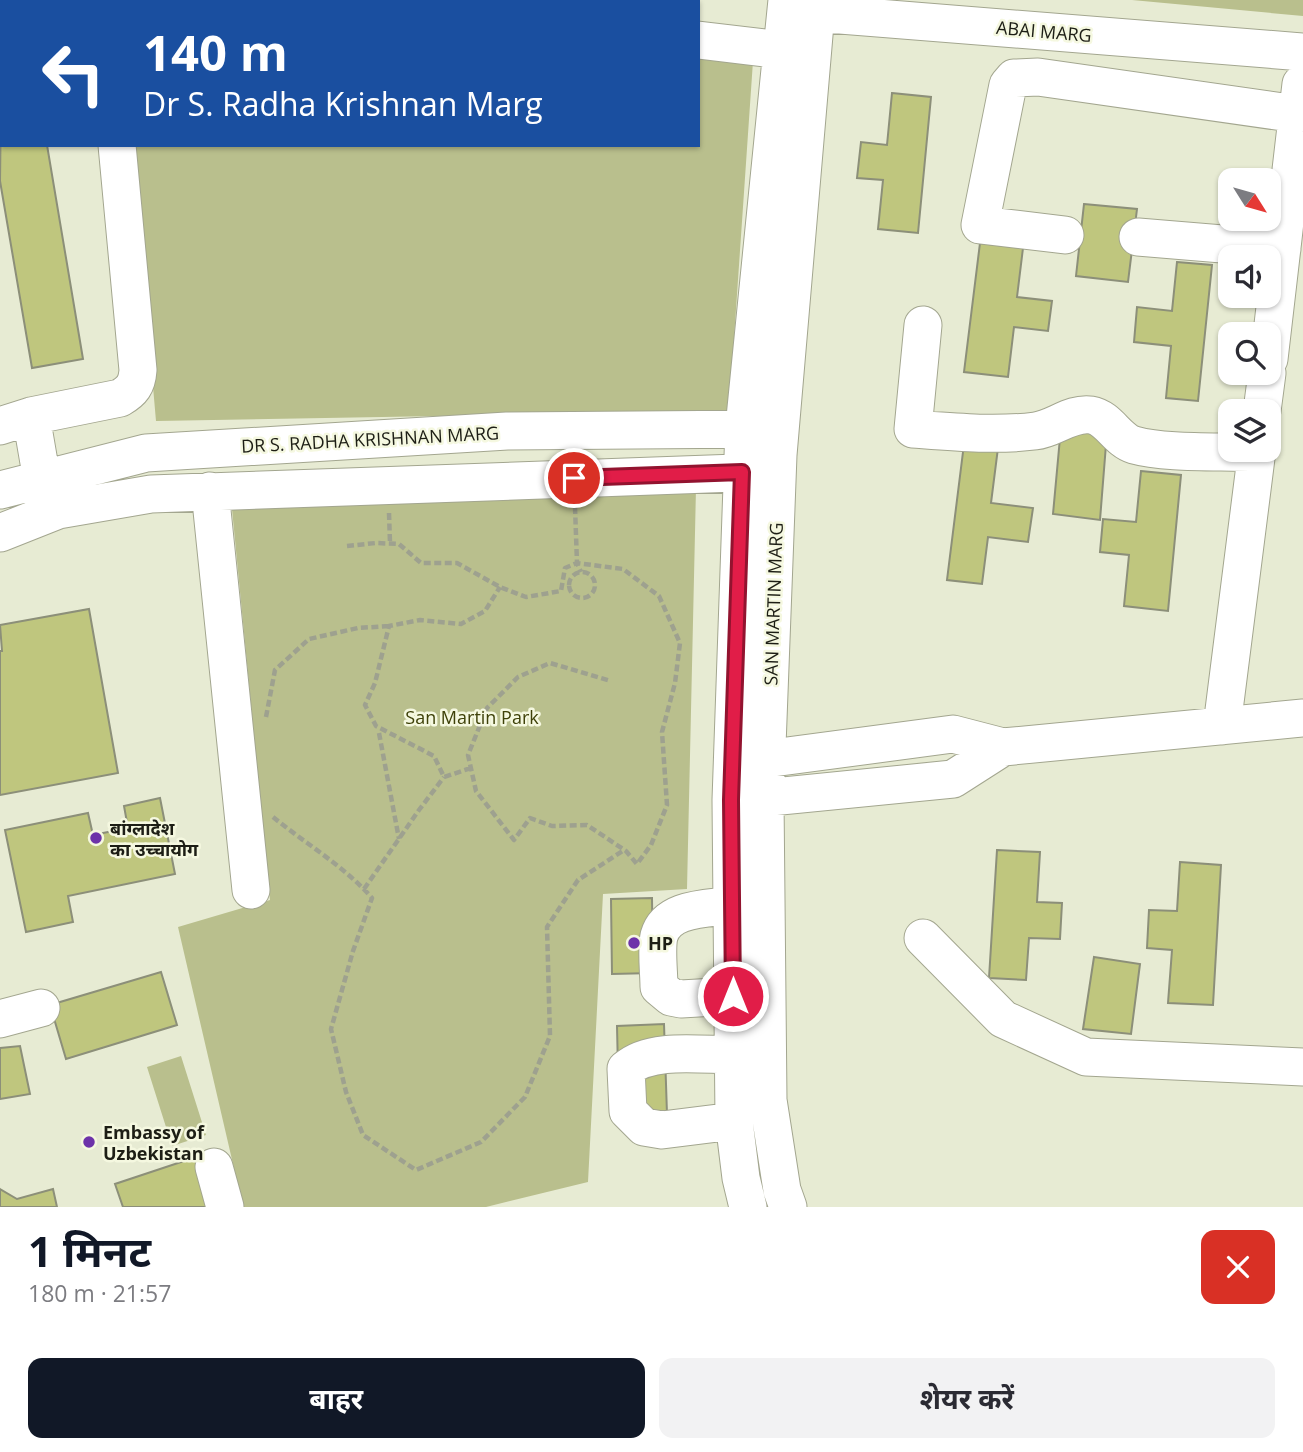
<!DOCTYPE html>
<html lang="hi">
<meta charset="utf-8">
<style>
body{margin:0;font-family:"Open Sans","Noto Sans Devanagari",sans-serif;background:#f2f2f3;color:#2b2b33;height:100vh;display:flex;flex-direction:column;font-size:26px;white-space:nowrap}
*{box-sizing:border-box;margin:0}
p{font-size:23px;color:#7c7c81}
.icon{flex:none;width:38px;height:38px;fill:none;stroke:currentColor;stroke-width:2;stroke-linecap:round;stroke-linejoin:round}
.map{position:relative;height:1207px;overflow:hidden}
.sheet{display:flex;flex-direction:column;background:#fff;flex:1}
.sheet>*{flex:none}
.hud{position:absolute;left:0px;top:0px;width:700px;height:147px;box-shadow:0 2px 5px #0004;background:#1a4fa0;color:#fff;overflow:hidden}
.needle{width:46px;rotate:127deg}
.controls{position:absolute;left:1218px;top:168px;display:grid;gap:14px}
.controls a{display:grid;place-items:center;width:63px;height:63px;border-radius:14px;background:#fff;box-shadow:0 2px 5px #0004;font-size:35px}
.pin{position:absolute;display:grid;place-items:center;width:60px;height:60px;color:#fff;margin:-30px;border:4px solid #fff;border-radius:50%;box-shadow:0 2px 7px #0007}
.me{position:absolute;width:77px;margin:-38px;rotate:0deg;stroke-linejoin:round;filter:drop-shadow(0 0 5px #0008)}
.turn{display:flex;align-items:center;gap:24px;height:147px;padding:0 28px;font-size:32px}
.turn .icon{width:91px;height:91px;stroke-width:2.5}
.turn b{display:block;font-size:49px;line-height:60px}
.round{display:grid;place-items:center;flex:none;width:74px;height:74px;border-radius:14px;background:#f2f2f3}
.summary{display:flex;align-items:center;justify-content:space-between;height:119px;padding:0 28px}
h1{font-size:42px;font-weight:700;line-height:52px;color:#111827}
.cta{display:flex;gap:14px;margin-top:auto;padding:14px 28px}
.cta a{flex:1;height:80px;border-radius:14px;background:#111827;color:#fff;font-size:28px;font-weight:700;line-height:80px;text-align:center}
.cta a+a{background:#f2f2f3;color:#2b2b33}
.map>svg:first-child{display:block}
</style>
<div class="map">
<svg width="1303" height="1207" viewBox="0 0 1303 1207">
<rect width="100%" height="100%" fill="#e7ebd3"/>
<!-- green -->
<path fill="#b9bf8d" d="M 1132,0 L 1303,0 L 1303,16 Z
M 698,56 L 753,61 L 729,411 L 156,421 L 132,145 L 698,145 Z
M 696,488 L 687,889 L 603,894 L 588,1182 L 486,1207 L 243,1207 L 178,927 L 270,900 L 232,509 Z
M 181,1056 L 206,1135 L 172,1146 L 147,1067 Z"/>
<!-- building -->
<path fill="#bfc67e" stroke="#8c8f79" stroke-width="2" d="M 2,27 L 2,145 L 47,145 L 83,359 L 32,368 L 0,181 Z
M 892,93 L 931,97 L 918,233 L 878,229 L 883,180 L 857,178 L 861,142 L 887,145 Z
M 1084,204 L 1137,209 L 1128,282 L 1076,276 Z
M 980,243 L 1023,248 L 1017,297 L 1052,301 L 1048,331 L 1014,327 L 1008,377 L 964,372 Z
M 1177,262 L 1212,265 L 1198,401 L 1166,398 L 1171,346 L 1134,342 L 1137,307 L 1172,311 Z
M 1061,427 L 1107,432 L 1100,520 L 1053,514 Z
M 964,444 L 998,448 L 991,503 L 1033,508 L 1028,542 L 988,537 L 982,584 L 947,580 Z
M 1141,471 L 1181,475 L 1168,611 L 1124,606 L 1129,555 L 1100,552 L 1103,519 L 1136,522 Z
M 89,609 L 118,773 L 0,795 L 0,651 L 2,651 L 0,625 Z
M 160,798 L 175,874 L 68,896 L 73,922 L 26,932 L 5,830 L 88,813 L 93,835 L 128,828 L 124,806 Z
M 997,850 L 1040,852 L 1037,902 L 1062,903 L 1060,939 L 1029,938 L 1026,980 L 989,978 Z
M 1180,862 L 1221,865 L 1213,1005 L 1168,1003 L 1172,950 L 1147,948 L 1149,910 L 1177,911 Z
M 652,898 L 653,973 L 612,974 L 611,899 Z
M 1094,957 L 1140,964 L 1131,1034 L 1083,1029 Z
M 161,972 L 177,1025 L 66,1059 L 50,1005 Z
M 664,1024 L 667,1114 L 619,1115 L 617,1026 Z
M 20,1046 L 30,1094 L 0,1099 L 0,1048 Z
M 199,1156 L 215,1207 L 123,1207 L 115,1184 Z
M 0,1189 L 17,1199 L 53,1189 L 57,1207 L 0,1207 Z"/>
<g fill="none" stroke-linecap="round" stroke-linejoin="round">
<!-- minor casing -->
<g stroke="#a3a68f" stroke-width="39">
<path id="minor" d="M 356,0 L 371,2
M 0,7 L 2,7
M 790,11 L 1303,52
M 698,40 L 781,50
M 1065,235 L 980,225 L 1008,85 L 1014,78 L 1038,77 L 1297,114
M 1138,237 L 1282,249
M 923,325 L 913,429 C 953,432 995,436 1035,431 C 1054,429 1071,412 1091,415 C 1109,418 1117,440 1134,445 C 1166,454 1222,451 1257,453
M 1269,359 L 1301,84
M 1262,411 L 1267,373
M 31,416 L 42,480
M 0,426 L 31,416 L 120,398 C 132,391 137,385 138,370 L 117,145
M 0,490 L 146,453 L 507,431 L 767,429
M 210,491 L 251,890
M 0,533 L 58,510 L 151,494 L 766,472
M 1222,726 L 1257,450
M 742,762 L 953,734 L 1003,747 L 1303,718
M 742,800 L 953,779 L 1003,747
M 732,905 C 708,909 667,907 659,936 C 656,949 659,973 659,987 L 671,997 L 681,999 L 733,996
M 923,938 L 1003,1019 L 1086,1057 L 1303,1067
M 0,1019 L 41,1008
M 733,1055 C 701,1055 651,1047 626,1069 L 628,1111 L 644,1127 L 662,1130 L 734,1121
M 214,1167 L 225,1207
M 748,1207 L 741,1178 L 734,1121 L 731,800 L 744,428 L 787,0
M 788,1207 L 782,1190 L 768,1100 L 765,799 L 778,455 L 817,0"/>
</g>
<!-- path -->
<path stroke="#9ea18f" stroke-width="4.5" stroke-dasharray="7 3.5" stroke-linecap="butt" d="M 575,507 L 577,563 L 623,569 L 659,596 L 680,643 L 675,683 L 662,732 L 667,805 L 651,845 L 637,864 L 626,851 L 587,825 L 552,826 L 530,818 L 514,840 L 476,791 L 468,755 L 487,708 L 518,677 L 550,663 L 611,681
M 389,513 L 390,543
M 347,546 L 376,543 L 399,544 L 421,563 L 457,563 L 500,587 L 526,597 L 561,591 L 565,568 L 577,563 L 581,572
M569 585a13 13 0 1 1 26 0a13 13 0 1 1-26 0Z
M 266,717 L 275,670 L 309,639 L 358,628 L 389,626
M 379,733 L 399,839
M 471,768 L 444,777 L 434,756 L 376,726 L 365,705 L 375,683 L 389,626 L 420,620 L 461,624 L 485,611 L 500,587
M 273,817 C 306,844 344,866 372,898 L 353,951 L 331,1029 L 346,1092 L 363,1135 L 416,1170 L 481,1142 L 525,1097 L 550,1036 L 547,927 L 578,880 L 624,850
M 364,889 L 419,810 L 444,777"/>
<!-- minor -->
<use href="#minor" stroke="#fff" stroke-width="37"/>
</g>
<g fill="none" stroke-linecap="round" stroke-linejoin="round">
<!-- route casing -->
<g stroke="#92132f" stroke-width="18">
<path id="route" d="M 574,478 L 742,472 L 731,800 L 733,996"/>
</g>
<!-- route -->
<use href="#route" stroke="#e11d48" stroke-width="12"/>
</g>
<!-- markers -->
<g fill="#6d33a9" stroke="#f5f8e0" stroke-width="2.5">
<circle cx="96" cy="838" r="7"/>
<circle cx="634" cy="943" r="7"/>
<circle cx="89" cy="1142" r="7"/>
</g>
<g text-anchor="middle" dominant-baseline="central" stroke-width="5" stroke-linejoin="round" paint-order="stroke">
<!-- street labels -->
<g font-size="18" fill="#1d1e15" stroke="#f5f8e0">
<text transform="translate(1044 31) rotate(5)">ABAI MARG</text>
<text transform="translate(370 439) rotate(-3)">DR S. RADHA KRISHNAN MARG</text>
<text transform="translate(773 604) rotate(-88)">SAN MARTIN MARG</text>
</g>
<!-- park labels -->
<g font-size="18" fill="#3e4108" stroke="#f5f8e0">
<text x="472" y="717">San Martin Park</text>
</g>
<!-- poi labels -->
<g font-size="18" font-weight="bold" fill="#1d1e15" stroke="#f5f8e0" text-anchor="start">
<text x="110" y="828">बांग्लादेश<tspan x="110" dy="21">का उच्चायोग</tspan></text>
<text x="648" y="943">HP</text>
<text x="103" y="1132">Embassy of<tspan x="103" dy="21">Uzbekistan</tspan></text>
</g>
</g>
</svg>
<div class="controls">
<a><svg class="needle" viewBox="-14 -14 28 28"><path d="M0-13l5 13h-10z" fill="#e53935"/><path d="M0 13l5-13h-10z" fill="#7c7c81"/></svg></a>
<a><svg class="icon" aria-label="sound" viewBox="0 0 24 24"><path d="M4 9h4l5-4v14l-5-4H4zM17 9q2 3 0 6"/></svg></a>
<a><svg class="icon" aria-label="search" viewBox="0 0 24 24"><circle cx="10" cy="10" r="6"/><path d="M15 15l6 6"/></svg></a>
<a><svg class="icon" aria-label="layers" viewBox="0 0 24 24"><path d="M12 4l9 5-9 5-9-5zM3 14l9 5 9-5"/></svg></a>
</div>
<div class="pin" style="left:574px;top:478px;background:#d93025"><svg class="icon" aria-label="arrive" viewBox="0 0 24 24"><path d="M6 21V4h12l-3 4 3 4H6"/></svg></div>
<svg class="me" style="left:733px;top:996px" viewBox="-20 -20 40 40"><circle r="17" fill="#e11d48" stroke="#fff" stroke-width="3"/><path d="M0-11L8 9 0 5-8 9z" fill="#fff"/></svg>
<div class="hud">
<div class="turn"><svg class="icon" aria-label="left" viewBox="0 0 24 24"><path d="M17 20v-9H6M10 6l-5 5 5 5"/></svg><div><b>140 m</b>Dr S. Radha Krishnan Marg</div></div>
</div>
</div>
<section class="sheet">
<div class="summary"><div><h1>1 मिनट</h1><p>180 m · 21:57</p></div><a class="round" style="background:#d93025;color:#fff"><svg class="icon" aria-label="close" viewBox="0 0 24 24"><path d="M6 6l12 12M18 6L6 18"/></svg></a></div>
<div class="cta"><a>बाहर</a><a>शेयर करें</a></div>
</section>
